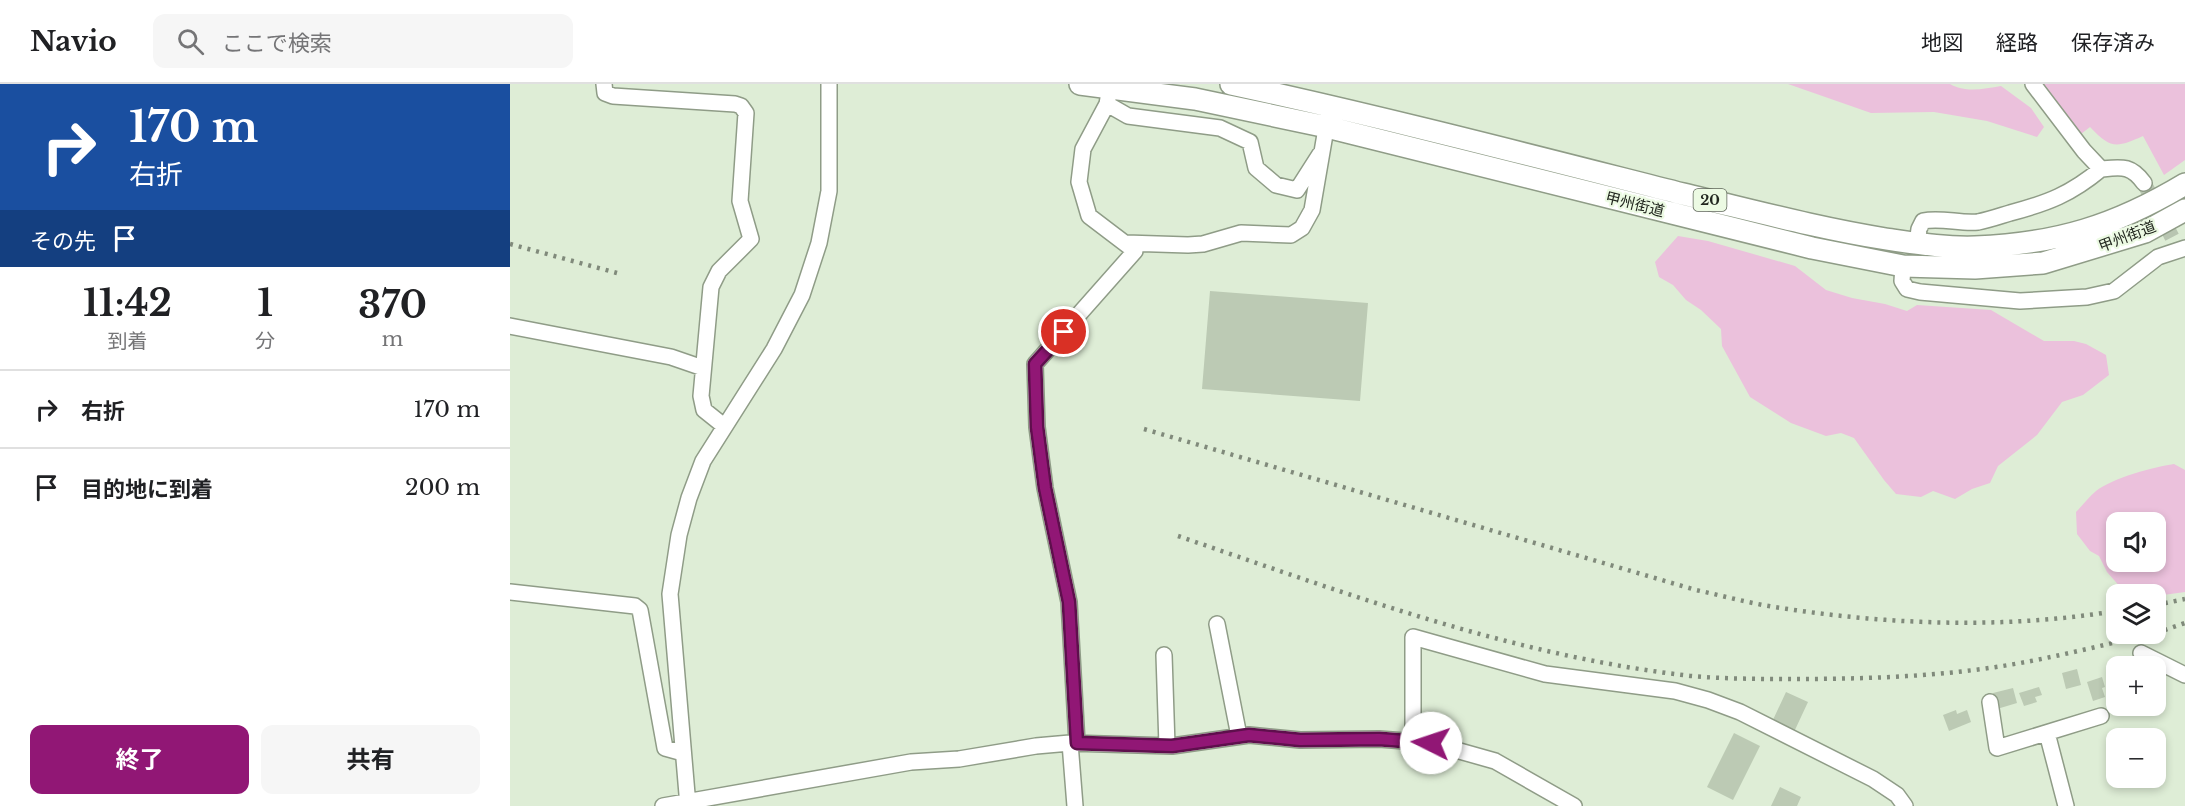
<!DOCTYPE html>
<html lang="ja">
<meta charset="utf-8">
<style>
body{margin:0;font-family:"Libre Baskerville","Noto Sans JP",serif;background:#f6f6f6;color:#202124;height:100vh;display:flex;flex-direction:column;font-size:22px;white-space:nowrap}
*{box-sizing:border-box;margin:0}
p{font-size:20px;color:#757577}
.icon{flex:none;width:33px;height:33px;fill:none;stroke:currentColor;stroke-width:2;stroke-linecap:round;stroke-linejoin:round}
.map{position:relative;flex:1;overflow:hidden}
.drawer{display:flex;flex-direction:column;background:#fff;width:510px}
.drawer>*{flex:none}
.banner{background:#1a4fa0;color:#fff;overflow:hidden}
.controls{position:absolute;left:1596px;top:428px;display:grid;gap:12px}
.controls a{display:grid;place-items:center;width:60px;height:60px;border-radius:12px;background:#fff;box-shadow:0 3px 9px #0003;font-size:30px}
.pin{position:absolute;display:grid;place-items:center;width:51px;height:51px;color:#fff;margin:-26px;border:3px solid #fff;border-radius:50%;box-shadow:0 2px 6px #0007}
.me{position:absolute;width:66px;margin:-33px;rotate:274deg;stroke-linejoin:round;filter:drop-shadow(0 0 4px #0008)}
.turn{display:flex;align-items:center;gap:21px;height:126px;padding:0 30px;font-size:27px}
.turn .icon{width:78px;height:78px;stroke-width:2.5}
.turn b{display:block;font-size:42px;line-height:51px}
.then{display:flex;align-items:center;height:57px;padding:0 30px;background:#0003;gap:12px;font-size:22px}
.eta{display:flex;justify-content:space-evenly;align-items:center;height:102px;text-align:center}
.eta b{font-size:36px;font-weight:700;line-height:42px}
.primary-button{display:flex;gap:12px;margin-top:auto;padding:12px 30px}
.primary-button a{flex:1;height:69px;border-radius:12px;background:#911775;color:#fff;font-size:24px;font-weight:700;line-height:69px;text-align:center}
.primary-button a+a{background:#f6f6f6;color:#202124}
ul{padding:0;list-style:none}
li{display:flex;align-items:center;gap:18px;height:78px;padding:0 30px;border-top:2px solid #e0e0e0}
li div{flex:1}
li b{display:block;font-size:22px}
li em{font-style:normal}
header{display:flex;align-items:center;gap:36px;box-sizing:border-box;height:84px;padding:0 30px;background:#fff;border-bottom:2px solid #e0e0e0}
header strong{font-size:28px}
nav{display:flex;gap:33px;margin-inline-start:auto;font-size:21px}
.search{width:420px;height:54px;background:#f6f6f6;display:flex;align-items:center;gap:15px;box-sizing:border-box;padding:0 21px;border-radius:12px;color:#757577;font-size:22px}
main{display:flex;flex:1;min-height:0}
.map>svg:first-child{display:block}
</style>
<header>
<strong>Navio</strong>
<div class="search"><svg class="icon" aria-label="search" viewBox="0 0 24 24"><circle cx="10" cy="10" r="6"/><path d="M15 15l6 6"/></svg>ここで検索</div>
<nav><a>地図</a><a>経路</a><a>保存済み</a></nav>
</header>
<main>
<section class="drawer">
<div class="banner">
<div class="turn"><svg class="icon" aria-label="right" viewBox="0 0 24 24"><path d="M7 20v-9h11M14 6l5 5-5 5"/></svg><div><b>170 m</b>右折</div></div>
<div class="then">その先<svg class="icon" aria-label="arrive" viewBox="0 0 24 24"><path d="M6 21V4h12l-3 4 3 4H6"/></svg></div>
</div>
<div class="eta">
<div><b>11:42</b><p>到着</p></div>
<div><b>1</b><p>分</p></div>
<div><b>370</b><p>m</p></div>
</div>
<ul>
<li><svg class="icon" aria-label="right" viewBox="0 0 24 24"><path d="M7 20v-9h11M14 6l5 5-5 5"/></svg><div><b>右折</b></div><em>170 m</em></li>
<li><svg class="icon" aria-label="arrive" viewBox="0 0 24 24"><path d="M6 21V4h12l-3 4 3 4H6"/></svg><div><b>目的地に到着</b></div><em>200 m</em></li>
</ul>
<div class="primary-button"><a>終了</a><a>共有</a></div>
</section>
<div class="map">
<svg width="1675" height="722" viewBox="0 0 1675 722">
<rect width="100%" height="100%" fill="#deedd6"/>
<!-- green -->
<path fill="#ebc1dc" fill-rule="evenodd" d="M 1278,0 L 1440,0 C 1455,9 1474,5 1491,2 L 1521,24 L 1534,43 L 1527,53 L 1477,37 L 1424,28 L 1361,29 Z
M 1532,0 L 1675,0 L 1675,76 L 1654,91 L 1633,52 C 1606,64 1601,65 1580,43 L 1571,50 L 1554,31 Z
M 1168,152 L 1198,157 L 1285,182 L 1316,206 L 1342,214 L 1375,220 L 1397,227 L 1407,221 L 1481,226 L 1534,257 L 1564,257 L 1576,260 L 1596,271 L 1599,291 L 1573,311 L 1552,318 L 1527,351 L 1488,382 L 1480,399 L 1462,405 L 1445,415 L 1423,407 L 1411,413 L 1386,410 L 1374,396 L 1344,354 L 1331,349 L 1316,352 L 1281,339 L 1240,313 L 1212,262 L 1211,245 L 1191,226 L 1176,216 L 1163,201 L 1149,193 L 1145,178 Z
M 1664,380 L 1675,386 L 1675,508 L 1646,512 L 1646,510 L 1621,510 L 1612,505 L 1597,488 L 1589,472 L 1580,467 L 1567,450 L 1566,428 C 1573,421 1579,413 1586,407 C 1603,394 1643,383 1664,380 ZM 1606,438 L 1646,438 L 1646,477 L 1606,477 Z"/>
<!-- building -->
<path fill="#bccab4" d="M 700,207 L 858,219 L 850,317 L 692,305 Z
M 1567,585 L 1571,601 L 1556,605 L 1552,589 Z
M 1592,593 L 1595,603 L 1592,604 L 1595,613 L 1583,617 L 1577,598 Z
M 1529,603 L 1532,611 L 1525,613 L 1527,618 L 1514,622 L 1509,609 Z
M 1503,604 L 1507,619 L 1487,625 L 1483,609 Z
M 1276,608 L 1298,618 L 1284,648 L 1262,638 Z
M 1446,626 L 1447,630 L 1457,626 L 1461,638 L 1439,647 L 1433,631 Z
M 1224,649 L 1250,662 L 1223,716 L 1197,703 Z
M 1270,703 L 1291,713 L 1287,722 L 1261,722 Z"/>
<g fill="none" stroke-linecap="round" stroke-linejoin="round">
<!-- minor-tunnel -->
<path stroke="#b8c5b1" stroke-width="15" stroke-dasharray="15 8" stroke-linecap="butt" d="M 1634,99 L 1664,157"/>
<!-- minor casing -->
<g stroke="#8f9c87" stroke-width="18">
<path id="minor" d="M 94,0 L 95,9 L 103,12 L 225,20 L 231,22 L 236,29 L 230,117 L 241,155 L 209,187 L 201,203 L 191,312 L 194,326 L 214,342
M 597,20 L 618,32 L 710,44 L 740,58 L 746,84 L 766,101 L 787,106 L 810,70
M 1591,85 C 1612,83 1621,81 1634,99
M 616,159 L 678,161 L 693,160 L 731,149 L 781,151 L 792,144 L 802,126 L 818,33
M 1407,160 L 1409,145 L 1413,137 C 1431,133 1450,140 1468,138 C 1479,136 1490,132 1500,129 C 1538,119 1561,110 1591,85 L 1574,67 L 1523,0
M 1393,182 L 1392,197 L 1397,205 L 1410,208 L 1510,217 L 1577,213 L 1604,207 L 1648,173 L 1675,164
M 0,242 L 161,273 L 193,284
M 0,508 L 125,522 L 130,526 L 155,664 L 173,669
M 707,540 L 729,652
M 1631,569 L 1675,591
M 654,571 L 657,662
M 1480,618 L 1487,664 L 1591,632
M 1537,649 L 1556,722
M 903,658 L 903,553 L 1035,590 L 1165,607 L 1198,616 L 1230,628 L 1363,695 L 1387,711 L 1395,722
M 560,659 L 565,722
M 567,659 L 559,518 L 535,404 L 527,343 L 525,280 L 625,167 L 579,132 L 569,98 L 573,65 L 597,20 L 600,3
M 153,722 L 401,678 L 449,675 L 526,662 L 560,659 L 662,662 L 739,651 L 790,656 L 869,655 L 921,659 L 985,677 L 1064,722
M 178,722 L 160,510 L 169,451 L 179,414 L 193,377 L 264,265 L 292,211 L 309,159 L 319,107 L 319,0"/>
</g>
<!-- highway casing -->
<g stroke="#8f9c87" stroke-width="24">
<path id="highway" d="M 570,0 L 685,15 L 817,43 L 1302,164 L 1393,182 L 1465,184 L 1533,179 L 1635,148 L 1675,126
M 721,0 C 873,33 1023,72 1173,110 C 1241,126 1307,144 1376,155 C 1405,159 1435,164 1465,163 C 1546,160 1605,142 1675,100"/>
</g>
<!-- minor -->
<use href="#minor" stroke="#fff" stroke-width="15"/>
<!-- highway -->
<use href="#highway" stroke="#fff" stroke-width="21"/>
<!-- rail -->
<path stroke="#808a7b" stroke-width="4.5" stroke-dasharray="3 6" stroke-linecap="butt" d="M 0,160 L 107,189
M 634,345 L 1186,506 C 1214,512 1242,520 1271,524 C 1382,541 1495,545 1606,527
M 668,452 C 835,509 1003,572 1181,592 C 1215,595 1251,595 1286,595 C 1364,595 1444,592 1521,577 C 1562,569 1603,559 1644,549
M 1646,521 L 1675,515
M 1646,549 L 1675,539"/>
</g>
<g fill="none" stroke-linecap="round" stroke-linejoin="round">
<!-- route casing -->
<g stroke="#5e0f4c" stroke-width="15">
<path id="route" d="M 554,248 L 525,280 L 527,343 L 535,404 L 559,518 L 567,659 L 662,662 L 739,651 L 790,656 L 869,655 L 921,659"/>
</g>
<!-- route -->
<use href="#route" stroke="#911775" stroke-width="10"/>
</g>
<g text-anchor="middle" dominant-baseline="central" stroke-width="4.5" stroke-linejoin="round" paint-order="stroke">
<!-- shield labels -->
<rect fill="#ecfae3" stroke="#5f665a" stroke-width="1.5" x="1183.5" y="105" width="33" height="22" rx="4.5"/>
<g font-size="14" font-weight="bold" fill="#22271f">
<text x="1200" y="116">20</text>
</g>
<!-- street labels -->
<g font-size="15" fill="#22271f" stroke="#ecfae3">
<text transform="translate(1125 120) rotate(14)">甲州街道</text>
<text transform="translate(1617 152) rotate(-21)">甲州街道</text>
</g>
</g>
</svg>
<div class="controls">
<a><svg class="icon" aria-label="sound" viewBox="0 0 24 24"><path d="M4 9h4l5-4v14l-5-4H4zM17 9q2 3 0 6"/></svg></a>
<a><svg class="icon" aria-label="layers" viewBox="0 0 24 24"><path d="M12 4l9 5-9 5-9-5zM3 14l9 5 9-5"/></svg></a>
<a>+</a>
<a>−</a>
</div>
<div class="pin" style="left:554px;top:248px;background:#d93025"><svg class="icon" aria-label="arrive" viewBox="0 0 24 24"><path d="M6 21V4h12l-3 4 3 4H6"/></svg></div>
<svg class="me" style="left:921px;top:659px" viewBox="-20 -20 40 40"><circle r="19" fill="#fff"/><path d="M0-13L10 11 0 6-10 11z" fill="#911775"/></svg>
</div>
</main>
